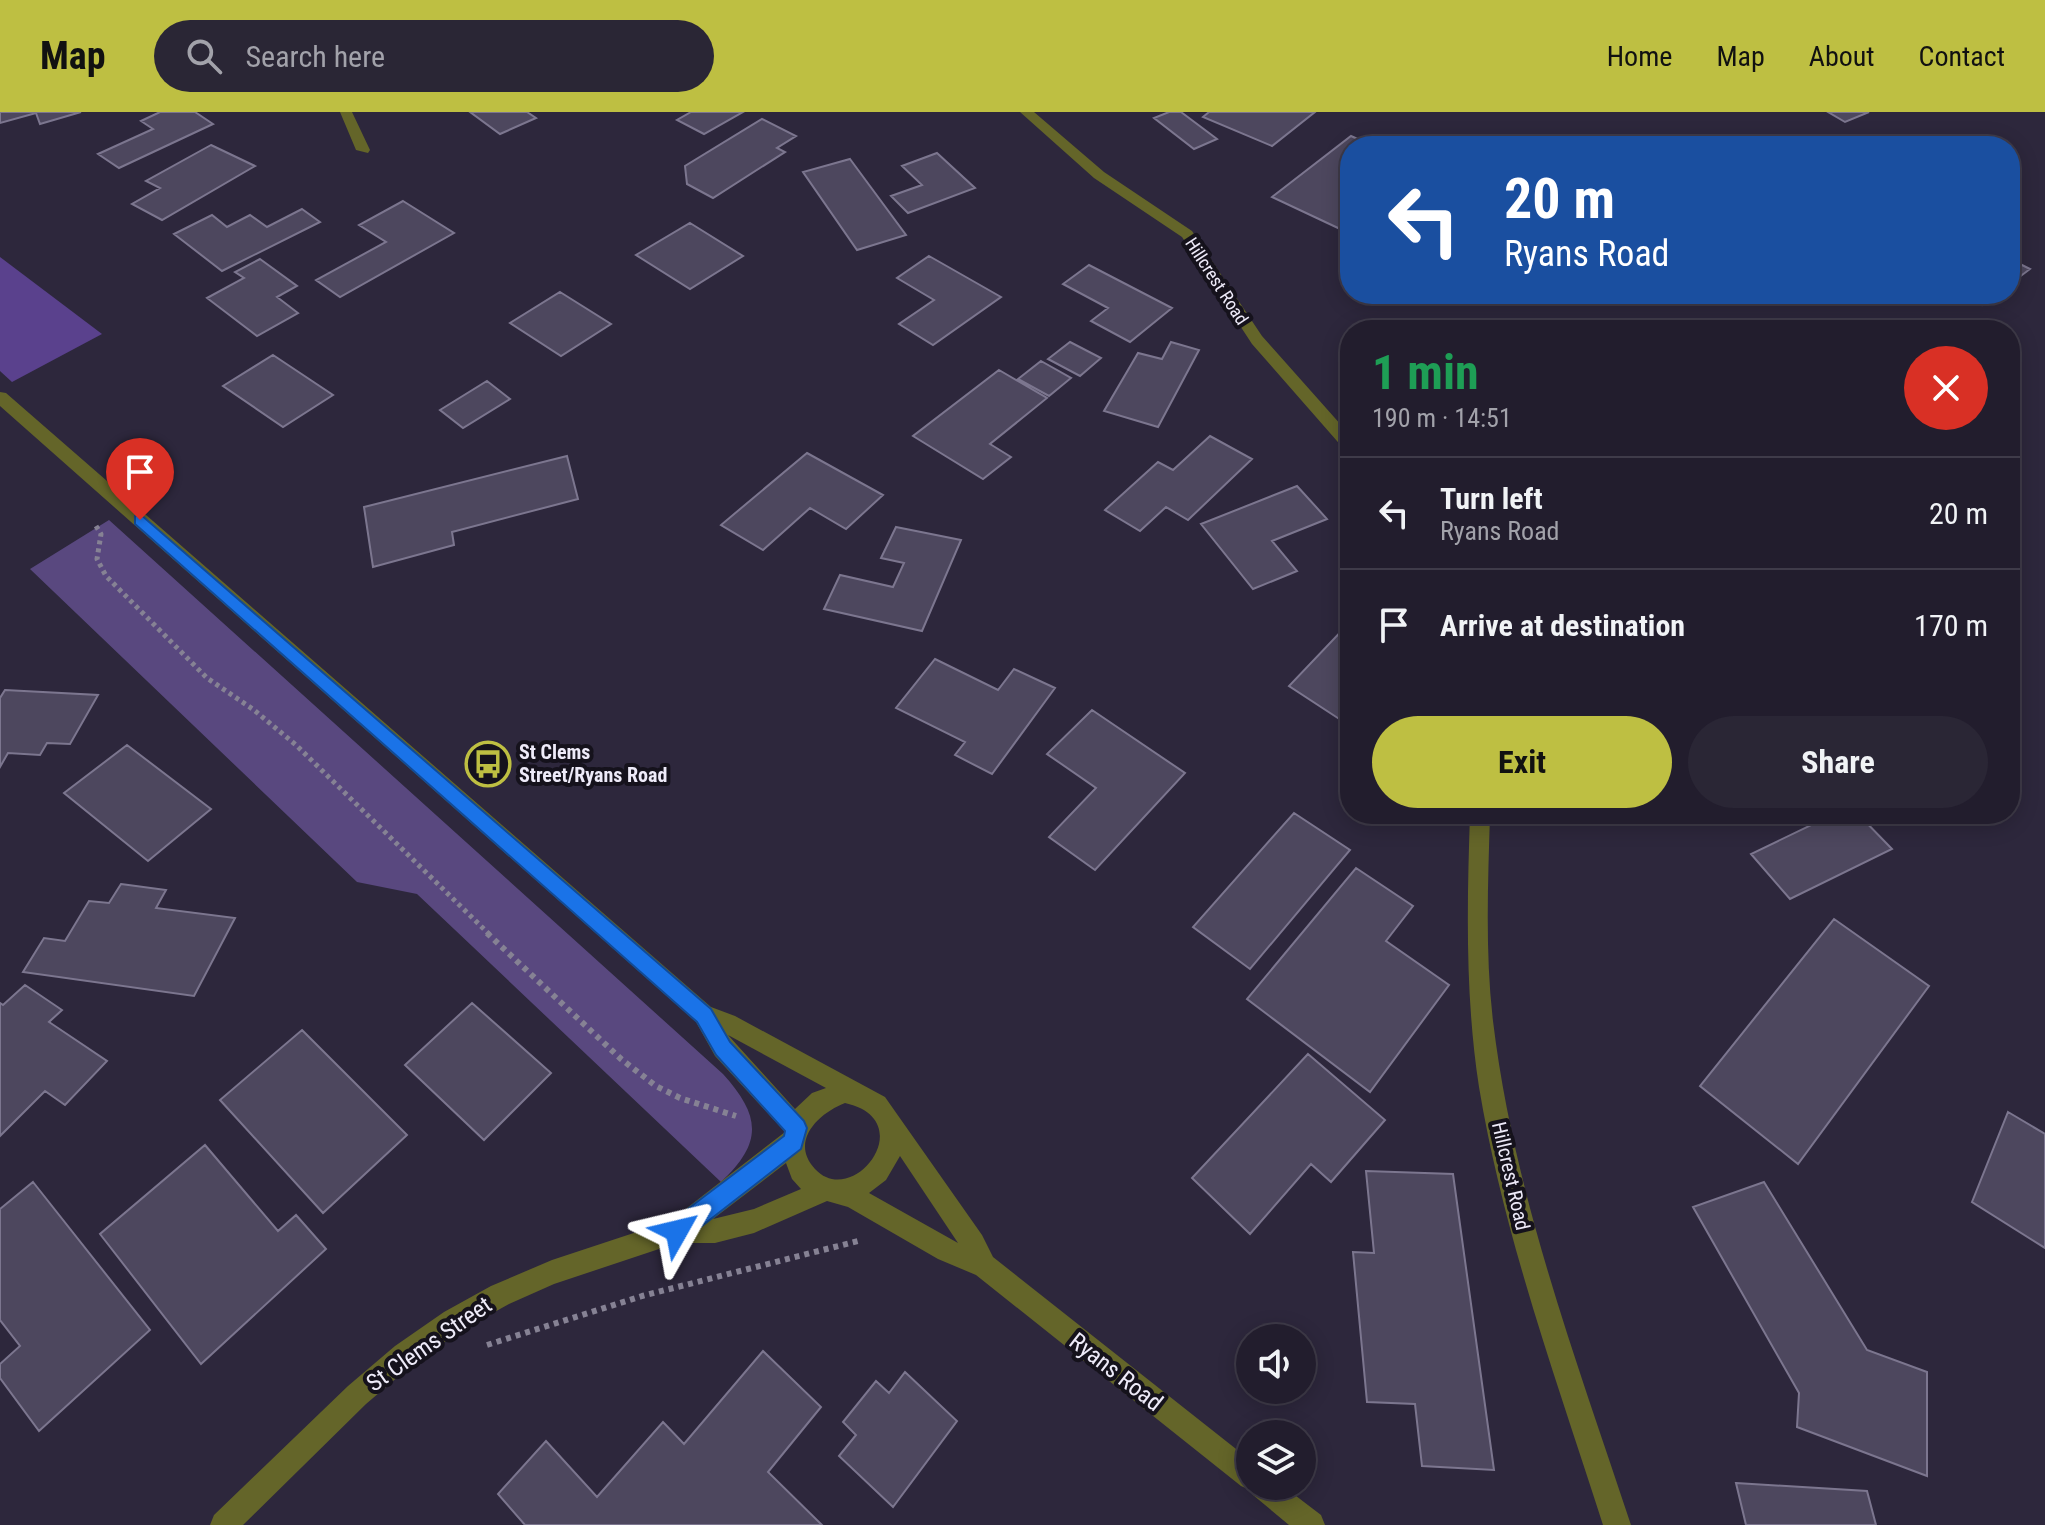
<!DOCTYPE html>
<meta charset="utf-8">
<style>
body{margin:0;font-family:"Roboto Condensed",sans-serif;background:#2a2635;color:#f1f3f6;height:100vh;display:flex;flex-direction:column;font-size:30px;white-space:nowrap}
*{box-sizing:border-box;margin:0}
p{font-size:26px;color:#a2a2aa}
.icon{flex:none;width:44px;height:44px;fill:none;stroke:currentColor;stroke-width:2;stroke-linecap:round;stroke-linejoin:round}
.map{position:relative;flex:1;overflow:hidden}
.panel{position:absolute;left:1340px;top:208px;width:680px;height:504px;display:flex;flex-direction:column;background:#221d2d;border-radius:32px;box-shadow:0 4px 20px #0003,0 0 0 2px #3f3b49}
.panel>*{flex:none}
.top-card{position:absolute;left:1340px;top:24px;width:680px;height:168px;border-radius:32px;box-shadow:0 4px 20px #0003,0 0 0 2px #3f3b49;background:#1a4fa0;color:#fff;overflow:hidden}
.controls{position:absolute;left:1236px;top:1212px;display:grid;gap:16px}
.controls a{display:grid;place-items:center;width:80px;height:80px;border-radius:50%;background:#221d2d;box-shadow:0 4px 20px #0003,0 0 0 2px #3f3b49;font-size:40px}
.pin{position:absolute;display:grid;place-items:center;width:68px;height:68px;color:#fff;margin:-82px -34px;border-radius:50% 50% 50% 0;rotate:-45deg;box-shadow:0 0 8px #0007}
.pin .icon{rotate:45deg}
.me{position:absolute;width:88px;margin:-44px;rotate:53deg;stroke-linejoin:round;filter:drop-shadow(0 0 6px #0008)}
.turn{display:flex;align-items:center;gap:28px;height:168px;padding:0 32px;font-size:36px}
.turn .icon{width:104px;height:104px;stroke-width:2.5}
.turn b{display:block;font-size:56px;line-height:68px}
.round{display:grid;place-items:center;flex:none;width:84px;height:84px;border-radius:42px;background:#2a2635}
.summary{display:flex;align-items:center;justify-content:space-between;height:136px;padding:0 32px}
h1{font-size:48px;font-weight:700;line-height:60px;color:#1e9e55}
.button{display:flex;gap:16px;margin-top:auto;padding:16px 32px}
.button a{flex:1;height:92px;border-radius:48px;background:#bebf42;color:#111;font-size:32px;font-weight:700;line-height:92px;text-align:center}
.button a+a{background:#2a2635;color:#f1f3f6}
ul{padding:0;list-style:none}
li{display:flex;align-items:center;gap:24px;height:112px;padding:0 32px;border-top:2px solid #3f3b49}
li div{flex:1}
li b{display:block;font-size:30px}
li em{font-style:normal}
header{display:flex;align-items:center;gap:48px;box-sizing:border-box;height:112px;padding:0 40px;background:#bebf42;color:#111}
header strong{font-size:38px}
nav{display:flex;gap:44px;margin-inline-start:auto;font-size:28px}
.search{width:560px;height:72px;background:#2a2635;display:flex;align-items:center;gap:20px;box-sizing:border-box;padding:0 28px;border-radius:44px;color:#a2a2aa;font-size:30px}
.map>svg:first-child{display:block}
</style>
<header>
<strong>Map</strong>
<div class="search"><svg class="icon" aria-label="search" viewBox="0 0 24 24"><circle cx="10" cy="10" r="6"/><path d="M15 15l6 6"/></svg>Search here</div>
<nav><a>Home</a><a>Map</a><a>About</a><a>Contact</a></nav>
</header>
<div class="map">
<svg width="2045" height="1413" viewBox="0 0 2045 1413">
<rect width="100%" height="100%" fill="#2d273c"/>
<!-- green -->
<path fill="#59487f" d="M 109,408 L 723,962 C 760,1003 764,1030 721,1070 L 417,782 L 357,770 L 30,457 Z"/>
<!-- forest -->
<path fill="#5a418d" d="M 0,145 L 102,222 L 12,270 L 0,259 Z"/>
<!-- building -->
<path fill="#4d475e" stroke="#7c768f" stroke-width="2" d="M 0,0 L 81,0 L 40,12 L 36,1 L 0,11 Z
M 160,0 L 195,0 L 213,12 L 119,56 L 98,42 L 153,17 L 141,9 Z
M 470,0 L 527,0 L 536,6 L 500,22 Z
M 691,0 L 743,0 L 704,22 L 677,8 Z
M 1169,0 L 1181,0 L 1217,27 L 1194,37 L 1154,6 Z
M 1209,0 L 1315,0 L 1272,34 L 1203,5 Z
M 1828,0 L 1869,0 L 1845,10 Z
M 762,7 L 796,24 L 777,36 L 785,40 L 713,86 L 687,72 L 685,54 Z
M 1351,24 L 1373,34 L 1350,34 L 1350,90 L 1343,96 L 1350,99 L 1350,106 L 1338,116 L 1272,85 Z
M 1703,24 L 1746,34 L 1700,34 Z
M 211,33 L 255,54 L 162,108 L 132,92 L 160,76 L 146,69 Z
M 937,41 L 975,76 L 908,101 L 891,84 L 922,73 L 902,54 Z
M 850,47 L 906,123 L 857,138 L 803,60 Z
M 403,89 L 454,121 L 340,185 L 316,168 L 386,130 L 359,113 Z
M 302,97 L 320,110 L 222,159 L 174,122 L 212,103 L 227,115 L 250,103 L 267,115 Z
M 690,111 L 743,144 L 690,177 L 636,143 Z
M 929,144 L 1001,185 L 933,233 L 899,212 L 934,188 L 897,166 Z
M 260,147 L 297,174 L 277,185 L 298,201 L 257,224 L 207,186 L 244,166 L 235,160 Z
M 2010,147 L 2030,157 L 2010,172 Z
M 1089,153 L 1172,196 L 1130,230 L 1091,209 L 1108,196 L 1063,172 Z
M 560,180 L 611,212 L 561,244 L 510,211 Z
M 1962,182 L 1997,182 L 1982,193 Z
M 1070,230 L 1101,246 L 1080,264 L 1048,247 Z
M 1171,230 L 1199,238 L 1158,315 L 1104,299 L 1138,241 L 1162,247 Z
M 273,243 L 333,283 L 283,315 L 223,274 Z
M 1041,249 L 1071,266 L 1049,284 L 1018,267 Z
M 999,258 L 1047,286 L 990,332 L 1011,345 L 983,367 L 913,324 Z
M 487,269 L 510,287 L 463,316 L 440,298 Z
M 1210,324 L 1252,347 L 1188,408 L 1166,395 L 1140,419 L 1105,398 L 1158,350 L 1173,358 Z
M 807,341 L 883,383 L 846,417 L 810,396 L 763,438 L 721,413 Z
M 567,344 L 578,387 L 452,420 L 454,433 L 373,455 L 364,395 Z
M 1297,374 L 1327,407 L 1272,429 L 1297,459 L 1253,477 L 1201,412 Z
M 896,415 L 961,428 L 922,519 L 824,497 L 840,463 L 893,475 L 904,451 L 881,446 Z
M 1350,510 L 1350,614 L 1289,574 Z
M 935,547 L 998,578 L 1014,557 L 1055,576 L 992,662 L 955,643 L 965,630 L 896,596 Z
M 5,578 L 98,583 L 70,632 L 47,631 L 40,643 L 8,641 L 0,655 L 0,586 Z
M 1092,598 L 1185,661 L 1095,758 L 1049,725 L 1096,676 L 1047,642 Z
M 127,633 L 211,697 L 148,749 L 64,681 Z
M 1294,701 L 1350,738 L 1250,857 L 1193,815 Z
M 1834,702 L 1858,702 L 1892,737 L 1790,787 L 1751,742 Z
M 1356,756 L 1413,794 L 1386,829 L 1449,873 L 1370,980 L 1247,887 Z
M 121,772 L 166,778 L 156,796 L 235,806 L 194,884 L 23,860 L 44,826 L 65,829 L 89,789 L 109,791 Z
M 1834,807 L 1929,874 L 1798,1052 L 1700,974 Z
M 25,873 L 62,898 L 49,910 L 107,949 L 65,993 L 45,979 L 0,1024 L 0,891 L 3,893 Z
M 472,891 L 551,961 L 484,1028 L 405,953 Z
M 302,918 L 407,1023 L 323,1101 L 220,988 Z
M 1308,942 L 1385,1008 L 1331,1070 L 1311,1052 L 1250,1122 L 1192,1066 Z
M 2008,1000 L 2045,1022 L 2045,1136 L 1972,1090 Z
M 205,1033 L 278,1119 L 296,1103 L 326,1137 L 201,1252 L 100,1122 Z
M 1366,1059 L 1453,1062 L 1494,1358 L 1422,1354 L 1415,1292 L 1367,1290 L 1353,1140 L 1374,1141 Z
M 33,1070 L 150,1218 L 39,1319 L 0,1266 L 0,1252 L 20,1234 L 0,1208 L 0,1097 Z
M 1764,1070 L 1867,1238 L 1927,1260 L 1927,1364 L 1797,1315 L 1799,1281 L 1693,1095 Z
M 763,1239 L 821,1295 L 768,1360 L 822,1413 L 525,1413 L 498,1382 L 546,1329 L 597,1385 L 663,1310 L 684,1332 Z
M 905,1260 L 957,1309 L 893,1395 L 839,1344 L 856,1323 L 843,1310 L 876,1269 L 889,1281 Z
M 1736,1371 L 1867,1379 L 1876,1413 L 1746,1413 Z"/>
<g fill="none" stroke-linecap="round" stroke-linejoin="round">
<!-- path-far1 -->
<path stroke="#868294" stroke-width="5" stroke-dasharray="4 4" stroke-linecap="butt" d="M 96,414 L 101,422 L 97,447 L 106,464 L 207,566 L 254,598 L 296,633 L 490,823"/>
<!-- path -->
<path stroke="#868294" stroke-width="6" stroke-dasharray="5 5" stroke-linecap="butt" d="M 487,821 L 621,947 L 656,974 L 680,986 L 736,1004
M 487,1233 L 642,1184 L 858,1129"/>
<!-- minor -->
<path fill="#646529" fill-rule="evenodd" d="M 340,0 L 352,0 L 370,38 L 368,41 L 356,38 Z
M 1020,0 L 1034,0 L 1104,60 L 1192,119 L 1262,224 L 1350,323 L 1350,339 L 1344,337 L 1252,232 L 1182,125 L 1094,66 Z
M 1470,702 L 1490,702 C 1488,771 1485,840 1493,909 C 1514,1083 1576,1247 1631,1413 L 1603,1413 C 1557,1269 1504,1125 1479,975 C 1465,884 1467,794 1470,702 Z"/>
<!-- tertiary -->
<path fill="#646529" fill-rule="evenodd" d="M 0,280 L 6,281 L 711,895 L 735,904 L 885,985 L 982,1123 L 993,1145 L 1250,1348 L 1250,1374 L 1283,1374 L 1321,1403 L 1325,1413 L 1289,1413 L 1253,1383 L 1250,1378 L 1241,1374 L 976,1163 L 938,1147 L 848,1095 L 827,1089 L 754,1121 L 715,1131 L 677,1131 L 554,1172 L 509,1192 L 462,1218 L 413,1252 L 366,1292 L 243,1413 L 210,1413 L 214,1403 L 348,1274 L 395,1234 L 444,1200 L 491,1174 L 552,1148 L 670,1109 L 785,1020 L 715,944 L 696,910 L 0,294 ZM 728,923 L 826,976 L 812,981 L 795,997 ZM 845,991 C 922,1008 853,1098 815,1057 C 789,1029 819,1001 845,991 ZM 900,1044 L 958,1131 L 869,1081 L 886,1068 ZM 786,1051 L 792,1067 L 801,1077 L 754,1097 L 713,1107 Z"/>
</g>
<!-- route -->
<path fill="#1a73e8" stroke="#114b97" stroke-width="2" d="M 140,402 L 711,897 L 730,930 L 804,1009 L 807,1016 L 801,1037 L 685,1127 L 677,1130 L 669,1127 L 666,1119 L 669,1111 L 784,1024 L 785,1019 L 716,943 L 697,910 L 135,412 L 135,404 Z"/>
<!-- icons -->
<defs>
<g id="bus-ring" transform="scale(2.3)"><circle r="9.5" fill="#15121c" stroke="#bebf42" stroke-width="1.5"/><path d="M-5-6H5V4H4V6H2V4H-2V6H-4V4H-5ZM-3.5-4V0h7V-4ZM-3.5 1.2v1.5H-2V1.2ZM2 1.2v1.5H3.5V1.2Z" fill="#bebf42"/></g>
</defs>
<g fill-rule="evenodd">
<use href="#bus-ring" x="488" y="652"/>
</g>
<g text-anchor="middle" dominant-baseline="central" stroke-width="8" stroke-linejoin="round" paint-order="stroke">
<!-- far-street labels -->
<g font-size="18" fill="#eeebf9" stroke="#15121c">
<text transform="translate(1217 169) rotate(57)">Hillcrest Road</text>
</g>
<!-- poi labels -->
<g font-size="20" font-weight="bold" fill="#eeebf9" stroke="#15121c" text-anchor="start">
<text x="519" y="640">St Clems<tspan x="519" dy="23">Street/Ryans Road</tspan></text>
</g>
<!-- street labels -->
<g font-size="20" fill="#eeebf9" stroke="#15121c">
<text transform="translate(1511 1064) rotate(77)">Hillcrest Road</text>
</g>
<!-- near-street labels -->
<g font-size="24" fill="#eeebf9" stroke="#15121c">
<text transform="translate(429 1232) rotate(-35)">St Clems Street</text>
<text transform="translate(1116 1260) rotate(38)">Ryans Road</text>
</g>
</g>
</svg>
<div class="controls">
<a><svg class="icon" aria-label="sound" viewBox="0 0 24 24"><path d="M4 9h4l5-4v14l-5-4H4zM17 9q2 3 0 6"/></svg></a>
<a><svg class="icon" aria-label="layers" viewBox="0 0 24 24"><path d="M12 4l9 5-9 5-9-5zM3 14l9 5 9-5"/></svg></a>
</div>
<div class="pin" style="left:140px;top:408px;background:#d93025"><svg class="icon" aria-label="arrive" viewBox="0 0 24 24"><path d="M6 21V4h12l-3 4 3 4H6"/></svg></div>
<svg class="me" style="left:677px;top:1119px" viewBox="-20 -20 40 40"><path d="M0-17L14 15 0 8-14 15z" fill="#1a73e8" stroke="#fff" stroke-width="4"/></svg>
<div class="top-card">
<div class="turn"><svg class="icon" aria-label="left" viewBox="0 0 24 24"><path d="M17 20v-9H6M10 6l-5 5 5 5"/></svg><div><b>20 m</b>Ryans Road</div></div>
</div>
<section class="panel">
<div class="summary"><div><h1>1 min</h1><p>190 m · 14:51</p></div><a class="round" style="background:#d93025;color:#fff"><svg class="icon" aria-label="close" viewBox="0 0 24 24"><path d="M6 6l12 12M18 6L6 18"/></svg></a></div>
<ul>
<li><svg class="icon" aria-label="left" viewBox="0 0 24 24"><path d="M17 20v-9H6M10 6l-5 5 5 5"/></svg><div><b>Turn left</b><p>Ryans Road</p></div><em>20 m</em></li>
<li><svg class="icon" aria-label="arrive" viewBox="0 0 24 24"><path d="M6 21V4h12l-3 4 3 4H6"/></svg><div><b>Arrive at destination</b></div><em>170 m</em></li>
</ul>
<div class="button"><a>Exit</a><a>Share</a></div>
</section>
</div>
